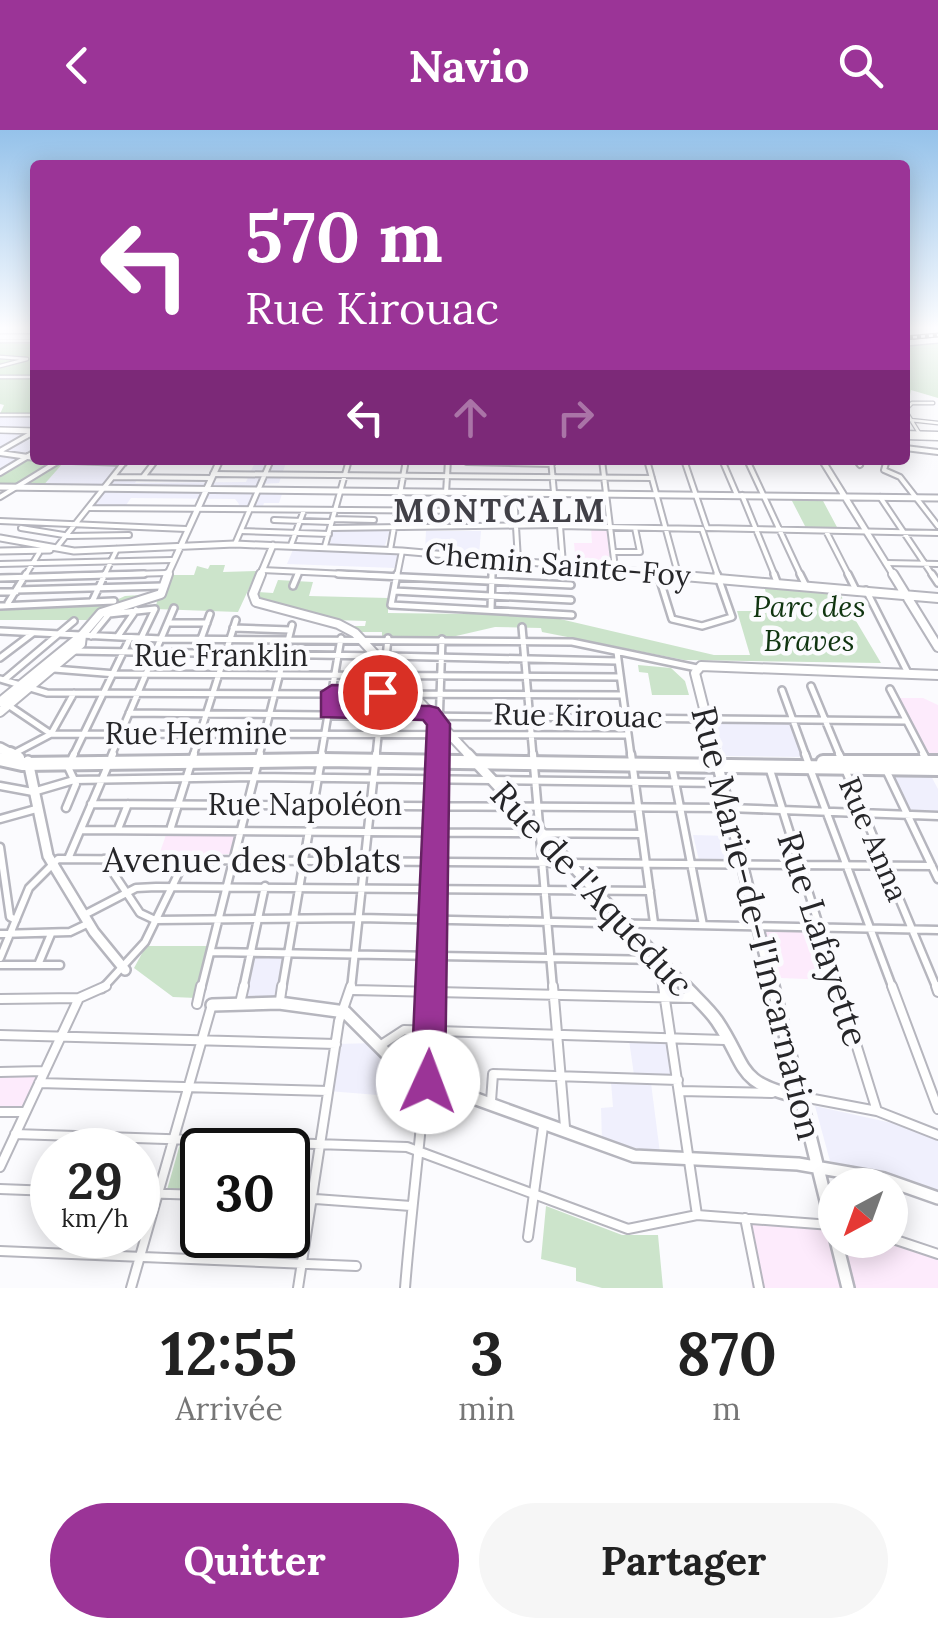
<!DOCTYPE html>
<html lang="fr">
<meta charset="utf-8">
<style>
body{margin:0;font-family:Lora,serif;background:#f6f6f6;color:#222;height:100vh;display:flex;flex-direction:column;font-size:38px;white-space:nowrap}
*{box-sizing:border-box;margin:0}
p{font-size:32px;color:#767676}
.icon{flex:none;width:55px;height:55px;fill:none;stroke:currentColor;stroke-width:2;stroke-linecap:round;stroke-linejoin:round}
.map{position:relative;height:1158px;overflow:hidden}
.drawer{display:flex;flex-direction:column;background:#fff;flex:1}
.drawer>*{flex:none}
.banner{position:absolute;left:30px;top:30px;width:880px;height:305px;border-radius:10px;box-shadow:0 5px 25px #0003;background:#9b3497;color:#fff;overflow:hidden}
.needle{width:65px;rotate:221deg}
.controls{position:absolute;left:818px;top:1038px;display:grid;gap:20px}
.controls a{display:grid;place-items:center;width:90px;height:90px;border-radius:50%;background:#fff;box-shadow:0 5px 25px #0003;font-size:50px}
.speed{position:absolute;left:30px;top:998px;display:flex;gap:20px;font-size:50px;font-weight:700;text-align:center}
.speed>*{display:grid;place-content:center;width:130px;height:130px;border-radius:50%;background:#fff;box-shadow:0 5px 25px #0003;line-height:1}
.speed small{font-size:25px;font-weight:400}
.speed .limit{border:5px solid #111;border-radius:15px;background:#fff;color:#111}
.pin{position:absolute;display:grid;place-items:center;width:85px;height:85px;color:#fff;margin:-42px;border:5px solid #fff;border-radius:50%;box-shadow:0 2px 10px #0007}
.me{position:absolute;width:110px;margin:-55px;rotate:2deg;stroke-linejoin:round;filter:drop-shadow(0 0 8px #0008)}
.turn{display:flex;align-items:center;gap:35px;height:210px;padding:0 50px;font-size:45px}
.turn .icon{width:130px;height:130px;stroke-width:2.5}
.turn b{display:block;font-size:70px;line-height:85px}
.lanes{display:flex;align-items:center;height:95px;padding:0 50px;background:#0003;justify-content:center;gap:50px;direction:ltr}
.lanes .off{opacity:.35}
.eta{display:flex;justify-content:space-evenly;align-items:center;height:170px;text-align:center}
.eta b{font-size:60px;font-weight:800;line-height:70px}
.primary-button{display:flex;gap:20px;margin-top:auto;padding:20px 50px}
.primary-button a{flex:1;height:115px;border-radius:60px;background:#9b3497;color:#fff;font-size:40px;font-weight:800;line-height:115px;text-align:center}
.primary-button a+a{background:#f6f6f6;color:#222}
header{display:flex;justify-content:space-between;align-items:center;height:130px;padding:0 50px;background:#9b3497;color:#fff;font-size:45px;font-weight:800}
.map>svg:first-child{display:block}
</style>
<header><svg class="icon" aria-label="back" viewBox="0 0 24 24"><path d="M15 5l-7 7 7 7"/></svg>Navio<svg class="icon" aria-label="search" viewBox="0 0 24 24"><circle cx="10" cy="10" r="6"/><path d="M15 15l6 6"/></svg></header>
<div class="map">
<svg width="938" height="1158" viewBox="0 0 938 1158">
<rect width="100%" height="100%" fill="#fbfbfe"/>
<!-- built -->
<path fill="#f0f0fd" d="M 0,284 L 35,284 L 35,328 L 0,343 Z
M 45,330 L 126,330 L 114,347 L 138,347 L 135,353 L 246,352 L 256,330 L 287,330 L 279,353 L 261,354 L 258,360 L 283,361 L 279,373 L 264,373 L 261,383 L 235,383 L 239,374 L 235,369 L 131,368 L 124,378 L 90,378 L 103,360 L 41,358 Z
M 333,400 L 390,401 L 384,418 L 330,414 Z
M 426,401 L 481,401 L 479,425 L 425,420 Z
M 294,417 L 398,423 L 395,438 L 287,434 Z
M 714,591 L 790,593 L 803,627 L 724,626 Z
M 892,644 L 930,644 L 938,659 L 938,682 L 909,680 Z
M 693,705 L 728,706 L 733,730 L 699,730 Z
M 254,826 L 283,826 L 276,868 L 244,869 Z
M 629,910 L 667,912 L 671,944 L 634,945 Z
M 376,913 L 393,932 L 390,966 L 328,961 L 336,914 Z
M 611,952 L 651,953 L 660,1023 L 602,1011 L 601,978 L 613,977 Z
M 815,976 L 901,995 L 938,1011 L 938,1063 L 830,1031 Z"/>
<!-- industrial -->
<path fill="#fdebfc" d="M 591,398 L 607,399 L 610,436 L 576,433 L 574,413 L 592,413 Z
M 898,568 L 923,568 L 938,575 L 938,629 L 930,628 Z
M 240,701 L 234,724 L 159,725 L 167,702 Z
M 759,796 L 819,798 L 830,850 L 781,848 Z
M 0,946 L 37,946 L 22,978 L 0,978 Z
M 745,1088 L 832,1095 L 835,1110 L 890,1110 L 938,1124 L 938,1158 L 752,1158 Z"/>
<!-- green -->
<path fill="#cce4cb" d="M 0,213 L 35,214 L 35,284 L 0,284 L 4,275 L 0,274 Z
M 905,214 L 938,214 L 938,268 L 911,260 L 910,265 L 905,264 Z
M 26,327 L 64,332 L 41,358 L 0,357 L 0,343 Z
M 791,369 L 822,369 L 838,399 L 806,398 Z
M 210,435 L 225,435 L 223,442 L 257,441 L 238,482 L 155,479 L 158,468 L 166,465 L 171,445 L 194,445 L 197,436 L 208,439 Z
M 278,450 L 313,452 L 309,466 L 388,468 L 388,483 L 543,485 L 714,525 L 750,525 L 737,481 L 759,481 L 768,474 L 764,454 L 837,459 L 881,533 L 684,530 L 542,502 L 541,498 L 495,497 L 443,509 L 382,508 L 382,502 L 358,502 L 352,496 L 365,496 L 366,491 L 333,490 L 258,467 L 258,462 L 273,463 Z
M 156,464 L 95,482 L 87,490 L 0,490 L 0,477 L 112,472 L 125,466 Z
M 638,535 L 671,538 L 685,551 L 689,565 L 652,565 L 648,543 L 639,542 Z
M 146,816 L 209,816 L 196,868 L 173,867 L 134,838 Z
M 180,1014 L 250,1017 L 202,1020 L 202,1061 L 167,1060 Z
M 546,1076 L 622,1105 L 658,1105 L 663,1158 L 602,1158 L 576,1151 L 576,1138 L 541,1129 Z"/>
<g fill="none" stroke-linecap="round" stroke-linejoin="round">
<!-- street-far4 casing -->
<g stroke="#b6b6be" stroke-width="5">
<path id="street-far4" d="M 0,211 L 35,211
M 0,227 L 27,229 L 0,236
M 0,247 L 35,247
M 0,285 L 35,285
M 910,290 L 938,293
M 921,306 L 905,280 L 912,273 L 933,273
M 26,307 L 35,302"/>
</g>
<!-- street-far3 casing -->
<g stroke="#b6b6be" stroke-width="8">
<path id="street-far3" d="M 905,318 L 938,322
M 0,321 L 30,304
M 0,323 L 35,328
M 45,330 L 124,333
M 602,330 L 615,438
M 647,330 L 678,444
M 684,330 L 707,398 L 938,403
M 722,330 L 737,365
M 747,330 L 801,446
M 856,330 L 860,335
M 887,330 L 884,340 L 900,347 L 938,396
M 467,332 L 552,334
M 0,343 L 35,322
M 213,344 L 652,348
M 113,347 L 211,348
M 143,347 L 156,330
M 446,363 L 448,330
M 514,363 L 518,430
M 742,365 L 775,446
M 0,367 L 57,332
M 880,367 L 933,446
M 90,378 L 474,381
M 333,389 L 374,390
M 274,390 L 331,392
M 0,391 L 186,399
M 474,395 L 475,363
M 21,398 L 70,406 L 129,405
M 330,398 L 557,395 L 551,330
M 242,401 L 329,404
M 826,401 L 849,446
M 235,414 L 271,330
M 291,415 L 304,380
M 325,416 L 349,330
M 57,417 L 126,330
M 390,420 L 406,330
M 613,422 L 640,422 L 635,398
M 886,433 L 938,434
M 0,434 L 172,430
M 563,434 L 560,396 L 702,399 L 718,446
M 262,440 L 389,446
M 25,446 L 39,423
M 61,446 L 167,443
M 104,446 L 117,419
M 297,446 L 299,442
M 397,446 L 402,421
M 492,446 L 493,429"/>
</g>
<!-- street-far2 casing -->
<g stroke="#b6b6be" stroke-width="10">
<path id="street-far2" d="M 338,444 L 571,455
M 397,444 L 391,475 L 572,485
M 658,444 L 672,489 L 702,496 L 732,487 L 717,444
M 774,444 L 777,452
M 800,444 L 805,454
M 848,444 L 855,458
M 932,444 L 938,453
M 0,448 L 144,444
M 293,456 L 298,444
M 16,460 L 163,456
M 866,460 L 907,541
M 394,461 L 571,470
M 0,462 L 16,462
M 92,472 L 105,444
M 8,473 L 26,444
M 0,476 L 114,471
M 491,480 L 492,444
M 170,493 L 207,493
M 522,497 L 533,626
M 233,498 L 290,500
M 0,501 L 161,509 L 572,512 L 697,538
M 91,506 L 109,484 L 155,479 L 141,508
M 118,506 L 136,480
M 201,509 L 210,484
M 73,521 L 377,526
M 617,522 L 631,626
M 388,526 L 617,531
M 0,528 L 33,503
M 54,539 L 116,544 L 620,547
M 0,549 L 47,563 L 622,565
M 4,550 L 74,491
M 811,556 L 840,626
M 890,559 L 925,626
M 782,560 L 806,626
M 8,575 L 51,604 L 74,563
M 129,583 L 906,591
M 13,624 L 51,604 L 627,605
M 73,626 L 130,508
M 111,626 L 174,478
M 193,626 L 236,490
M 259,626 L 292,495
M 321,626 L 341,508
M 376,626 L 388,508
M 438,626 L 442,509"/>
</g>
<!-- street-far1 casing -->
<g stroke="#b6b6be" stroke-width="11">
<path id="street-far1" d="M 533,624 L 553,859
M 631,624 L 654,793
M 805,624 L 808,632
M 839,624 L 841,628
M 923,624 L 926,629
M 672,636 L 703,795
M 845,639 L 937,859
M 770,640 L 839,859
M 811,641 L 893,859
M 887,642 L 938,749
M 0,656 L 33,662 L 74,650 L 255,647 L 722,653
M 91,674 L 728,678 L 938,686
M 66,678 L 76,654 L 68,637 L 74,624
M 0,689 L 36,679
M 171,697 L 194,624
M 118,699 L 128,674
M 81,700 L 642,704
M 0,717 L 10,787 L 16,790
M 68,729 L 113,624
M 104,729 L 140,783 L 155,790 L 359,788 L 938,800
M 84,785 L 136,758 L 156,757 L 650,761
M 0,804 L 70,802 L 89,793
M 212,822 L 659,830 L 663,859
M 0,828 L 29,758 L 58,729 L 932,736
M 0,835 L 38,835 L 51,804
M 38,835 L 60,835
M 102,859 L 145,812 L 186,728
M 201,859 L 260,624
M 243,859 L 265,756
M 282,859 L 322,624
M 351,859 L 376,624
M 431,859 L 438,624"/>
</g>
<!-- street casing -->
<g stroke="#b6b6be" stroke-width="12">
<path id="street" d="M 553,856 L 565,997
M 663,856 L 697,1085
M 838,856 L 877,981
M 892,856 L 938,979
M 936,856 L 938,862
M 353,860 L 692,868
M 0,869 L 79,868
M 280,870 L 282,856
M 240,873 L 244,856
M 197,874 L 201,856
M 0,905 L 336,914
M 381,915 L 404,900 L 725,910
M 0,942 L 44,941
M 39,953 L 328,961
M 680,961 L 772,963
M 803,967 L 877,981 L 938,1005
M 491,971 L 493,944 L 678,950
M 0,982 L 25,982
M 15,1004 L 407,1017 L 628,1099 L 697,1085 L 831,1095
M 0,1037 L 79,868 L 106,856
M 0,1059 L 52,1061
M 138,1063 L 202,1065
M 288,1067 L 411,1076
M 745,1088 L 759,1158
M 528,1107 L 543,997
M 890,1108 L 938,1124
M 0,1121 L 356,1136
M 131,1158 L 211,878
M 298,1158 L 339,891 L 351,856
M 405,1158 C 413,1057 428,957 431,856"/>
</g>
<!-- secondary-far3 casing -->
<g stroke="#b6b6be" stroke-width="9">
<path id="secondary-far3" d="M 822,330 L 894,446
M 0,357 L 938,368
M 0,408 L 74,421 L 235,414 L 402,421 L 689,446
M 0,421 L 50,420
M 167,446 L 220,330
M 260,446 L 273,415"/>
</g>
<!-- secondary-far2 casing -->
<g stroke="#b6b6be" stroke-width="12">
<path id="secondary-far2" d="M 261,444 L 253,464 L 256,472 L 338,494 L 355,503 L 470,626
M 661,444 L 938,468
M 893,444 L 938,517
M 0,572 L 82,505 L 101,483 L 161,464 L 168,444
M 0,582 L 81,514 L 82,505
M 716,626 L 695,543 L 701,536 L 938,545"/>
</g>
<!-- secondary-far1 casing -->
<g stroke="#b6b6be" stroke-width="14">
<path id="secondary-far1" d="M 468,624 L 687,859
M 715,624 L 773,859
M 28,631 L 48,726 L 94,802 L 125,840"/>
</g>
<!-- secondary casing -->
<g stroke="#b6b6be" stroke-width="16">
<path id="secondary" d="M 685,856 C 695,867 709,879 717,891 C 748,937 735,953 800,967
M 773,856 L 835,1107
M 212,875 L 279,873 L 345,882 L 407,944 L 634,1026 L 798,1034 L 884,1049 L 938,1068
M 836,1110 L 848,1158"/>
</g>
<!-- primary-far3 casing -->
<g stroke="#b6b6be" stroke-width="8">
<path id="primary-far3" d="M 0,207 L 35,207
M 905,213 L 938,210
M 0,300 L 35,301
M 905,305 L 938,306"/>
</g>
<!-- primary-far2 casing -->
<g stroke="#b6b6be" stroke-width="11">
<path id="primary-far2" d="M 905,305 L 938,306"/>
</g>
<!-- primary-far1 casing -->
<g stroke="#b6b6be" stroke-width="14">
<path id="primary-far1" d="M 0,618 L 15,626"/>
</g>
<!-- primary casing -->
<g stroke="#b6b6be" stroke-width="18">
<path id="primary" d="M 10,624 L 18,628
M 0,629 L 22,634 L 322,630 L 938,639
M 823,632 L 938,632"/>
</g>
<!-- street-far4 -->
<use href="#street-far4" stroke="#fff" stroke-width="2.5"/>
<!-- street-far3 -->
<use href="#street-far3" stroke="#fff" stroke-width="4"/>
<!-- street-far2 -->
<use href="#street-far2" stroke="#fff" stroke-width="5"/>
<!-- street-far1 -->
<use href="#street-far1" stroke="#fff" stroke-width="6"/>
<!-- street -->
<use href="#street" stroke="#fff" stroke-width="8"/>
<!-- secondary-far3 -->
<use href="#secondary-far3" stroke="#fff" stroke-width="5"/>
<!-- secondary-far2 -->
<use href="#secondary-far2" stroke="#fff" stroke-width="8"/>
<!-- secondary-far1 -->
<use href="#secondary-far1" stroke="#fff" stroke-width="9"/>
<!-- secondary -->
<use href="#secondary" stroke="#fff" stroke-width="11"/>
<!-- primary-far3 -->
<use href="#primary-far3" stroke="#fff" stroke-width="5"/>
<!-- primary-far2 -->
<use href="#primary-far2" stroke="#fff" stroke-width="8"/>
<!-- primary-far1 -->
<use href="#primary-far1" stroke="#fff" stroke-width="9"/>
<!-- primary -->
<use href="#primary" stroke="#fff" stroke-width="12"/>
<!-- rail casing -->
<g stroke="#565659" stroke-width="5">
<path id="rail" d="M 905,208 L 938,205"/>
</g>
<!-- rail -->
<use href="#rail" stroke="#fbfbfe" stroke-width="2.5" stroke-dasharray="4" stroke-linecap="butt"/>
</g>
<!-- sky -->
<linearGradient id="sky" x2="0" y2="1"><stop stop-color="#95c2ea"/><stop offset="0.55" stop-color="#fdfdff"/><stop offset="1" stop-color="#fdfdff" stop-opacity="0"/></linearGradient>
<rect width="938" height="360" fill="url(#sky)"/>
<!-- route -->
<path fill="#9b3497" stroke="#652262" stroke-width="2.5" d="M 332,555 L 380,556 L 391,562 L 380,569 L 342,569 L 341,575 L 430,576 L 438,578 L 450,594 L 445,952 L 440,963 L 428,968 L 416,963 L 411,952 L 427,595 L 423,590 L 321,587 L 321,562 Z"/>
<g text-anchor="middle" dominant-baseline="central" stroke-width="9" stroke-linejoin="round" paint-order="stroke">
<!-- street labels -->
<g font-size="30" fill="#262629" stroke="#fbfbfe">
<text transform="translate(558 434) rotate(5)">Chemin Sainte-Foy</text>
<text x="221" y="525">Rue Franklin</text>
<text transform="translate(578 585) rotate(1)">Rue Kirouac</text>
<text x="196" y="603">Rue Hermine</text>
<text x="305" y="674">Rue Napoléon</text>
<text transform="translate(874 709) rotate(67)">Rue Anna</text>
</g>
<!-- park labels -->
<g font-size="30" font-style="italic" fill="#103510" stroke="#fbfbfe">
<text x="809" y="476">Parc des<tspan x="809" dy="34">Braves</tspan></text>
</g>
<!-- far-district labels -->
<g font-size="32" font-weight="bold" letter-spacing="2.5" fill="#414047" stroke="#fbfbfe">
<text x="500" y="380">MONTCALM</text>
</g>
<!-- near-street labels -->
<g font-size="35" fill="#262629" stroke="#fbfbfe">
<text x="252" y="729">Avenue des Oblats</text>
<text transform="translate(592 759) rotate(47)">Rue de l'Aqueduc</text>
<text transform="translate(757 793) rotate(76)">Rue Marie-de-l'Incarnation</text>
<text transform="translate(823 809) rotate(72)">Rue Lafayette</text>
</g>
</g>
</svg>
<div class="controls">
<a><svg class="needle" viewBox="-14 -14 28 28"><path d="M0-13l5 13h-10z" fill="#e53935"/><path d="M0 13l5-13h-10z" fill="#767676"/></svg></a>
</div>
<div class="speed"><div>29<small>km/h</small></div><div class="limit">30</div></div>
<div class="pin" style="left:380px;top:562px;background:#d93025"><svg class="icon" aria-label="arrive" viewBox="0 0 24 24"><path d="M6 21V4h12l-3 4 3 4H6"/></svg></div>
<svg class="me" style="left:428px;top:952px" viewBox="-20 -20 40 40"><circle r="19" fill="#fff"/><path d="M0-13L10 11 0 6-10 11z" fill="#9b3497"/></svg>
<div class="banner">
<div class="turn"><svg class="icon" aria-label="left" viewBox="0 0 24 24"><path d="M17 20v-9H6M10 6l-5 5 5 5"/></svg><div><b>570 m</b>Rue Kirouac</div></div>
<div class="lanes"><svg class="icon" aria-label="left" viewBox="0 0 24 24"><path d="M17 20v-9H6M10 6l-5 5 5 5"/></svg><svg class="icon off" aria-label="ahead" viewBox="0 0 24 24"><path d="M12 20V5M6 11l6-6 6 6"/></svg><svg class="icon off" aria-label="right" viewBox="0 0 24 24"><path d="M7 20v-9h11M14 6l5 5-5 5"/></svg></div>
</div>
</div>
<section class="drawer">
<div class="eta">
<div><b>12:55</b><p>Arrivée</p></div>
<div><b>3</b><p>min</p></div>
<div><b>870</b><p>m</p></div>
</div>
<div class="primary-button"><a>Quitter</a><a>Partager</a></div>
</section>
